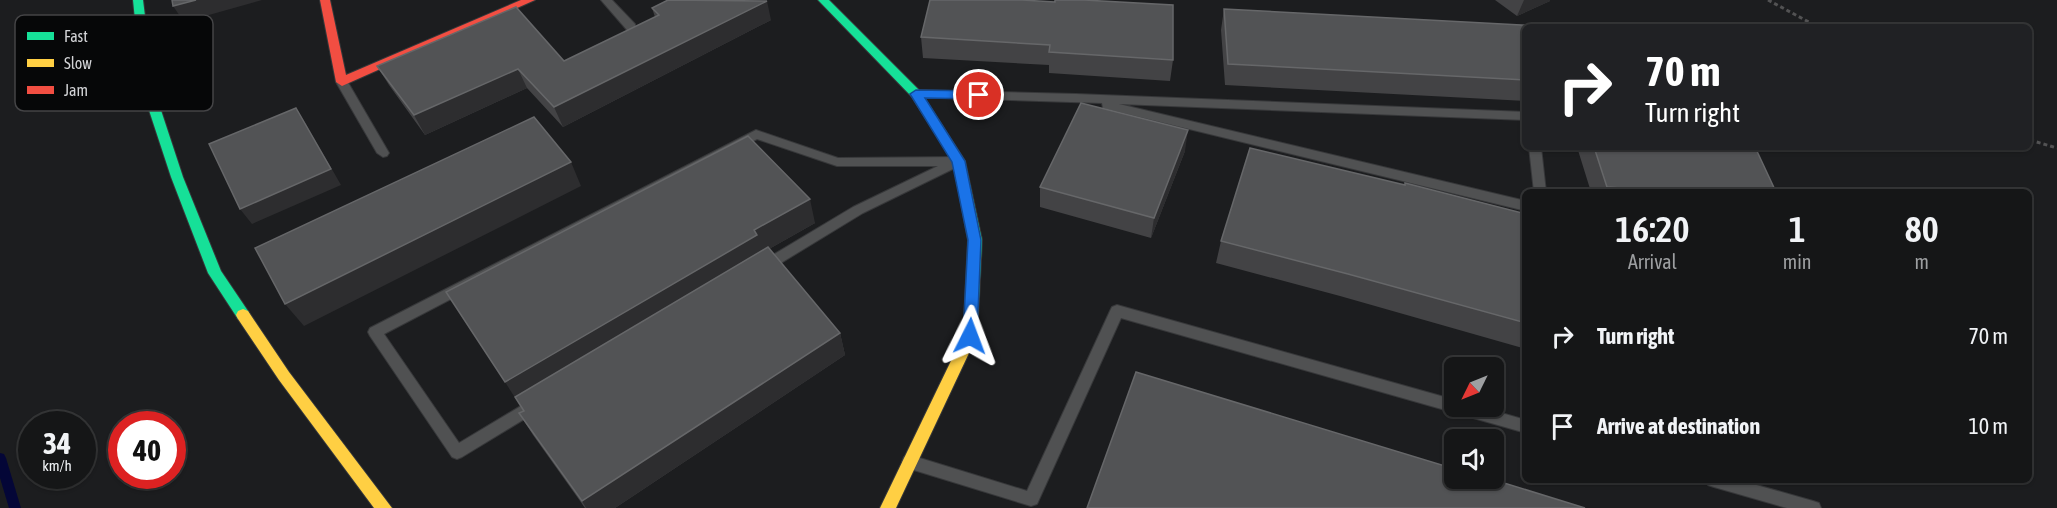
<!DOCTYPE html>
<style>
body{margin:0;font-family:"Asap Condensed",sans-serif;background:#222324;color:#f1f3f6;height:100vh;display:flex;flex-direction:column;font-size:22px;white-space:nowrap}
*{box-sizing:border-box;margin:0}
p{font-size:20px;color:#9d9fa1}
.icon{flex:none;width:33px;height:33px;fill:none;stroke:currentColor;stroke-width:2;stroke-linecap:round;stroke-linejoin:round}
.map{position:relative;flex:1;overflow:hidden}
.sheet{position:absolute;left:1522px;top:189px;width:510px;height:294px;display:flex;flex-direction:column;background:#151617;border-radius:9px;box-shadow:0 2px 4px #0004,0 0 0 2px #343536}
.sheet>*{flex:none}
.guide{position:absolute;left:1522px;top:24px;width:510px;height:126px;border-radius:9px;box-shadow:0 2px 4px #0004,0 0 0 2px #343536;background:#202124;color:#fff;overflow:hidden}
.needle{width:39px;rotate:227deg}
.buttons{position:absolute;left:1444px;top:357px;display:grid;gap:12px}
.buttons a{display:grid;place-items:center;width:60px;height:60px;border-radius:9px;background:#151617;box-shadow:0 2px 4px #0004,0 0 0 2px #343536;font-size:30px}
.speed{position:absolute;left:18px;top:411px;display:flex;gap:12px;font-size:30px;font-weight:700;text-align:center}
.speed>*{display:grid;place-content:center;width:78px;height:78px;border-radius:50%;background:#151617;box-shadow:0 2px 4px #0004,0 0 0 2px #343536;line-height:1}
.speed small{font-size:15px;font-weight:400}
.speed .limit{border:9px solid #d22;background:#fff;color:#111}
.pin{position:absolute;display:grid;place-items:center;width:51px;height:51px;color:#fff;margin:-26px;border:3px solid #fff;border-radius:50%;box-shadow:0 2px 6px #0007}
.me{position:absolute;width:66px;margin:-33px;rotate:3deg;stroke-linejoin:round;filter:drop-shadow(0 0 4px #0008)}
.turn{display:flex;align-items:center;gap:21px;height:126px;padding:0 24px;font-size:27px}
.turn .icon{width:78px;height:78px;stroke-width:2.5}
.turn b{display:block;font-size:42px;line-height:51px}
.eta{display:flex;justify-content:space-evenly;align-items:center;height:102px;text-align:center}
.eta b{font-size:36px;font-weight:600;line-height:42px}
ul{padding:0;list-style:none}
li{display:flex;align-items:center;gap:18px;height:90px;padding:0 24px}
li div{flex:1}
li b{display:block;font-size:22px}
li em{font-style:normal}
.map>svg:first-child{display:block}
</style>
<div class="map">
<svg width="2057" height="508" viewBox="0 0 2057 508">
<rect width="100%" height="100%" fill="#1c1d1f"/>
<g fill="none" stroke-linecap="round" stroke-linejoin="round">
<!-- stream -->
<path fill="#040637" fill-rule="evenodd" d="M 0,453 L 4,454 L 6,458 L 21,508 L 9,508 L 0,478 Z"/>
<!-- lane casing -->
<g stroke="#37383a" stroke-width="2">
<path id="lane" d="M 601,0 L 612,0 L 635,24 L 635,30 L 627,30 Z
M 342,78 L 346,79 L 389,153 L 387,156 L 383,157 L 377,153 L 336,82 Z
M 916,90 L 1076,94 L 1526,112 L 1526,120 L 1119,104 L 1526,201 L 1526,211 L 1107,109 L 1103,108 L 1102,103 L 912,97 L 910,94 Z
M 756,130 L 838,158 L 959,157 L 965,161 L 963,164 L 863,213 L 462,457 L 457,459 L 452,457 L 370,336 L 368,332 L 370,328 ZM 757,139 L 837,166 L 938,166 L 853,207 L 459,443 L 384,334 Z
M 1529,147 L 1541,147 L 1546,192 L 1534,192 Z
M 1117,305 L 1455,400 L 1455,406 L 1477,406 L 1526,420 L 1526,433 L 1121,318 L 1037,504 L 1031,506 L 904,467 L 902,462 L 904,457 L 910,455 L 1027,491 L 1110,311 L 1112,307 Z
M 1706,480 L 1739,480 L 1813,501 L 1819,503 L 1821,508 L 1787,508 L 1714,487 L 1708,485 Z"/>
</g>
<!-- fast casing -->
<g stroke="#37383a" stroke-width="2">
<path id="fast" d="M 133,0 L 143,0 L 154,89 L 183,177 L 221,271 L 248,311 L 250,315 L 248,319 L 238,319 L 208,273 L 171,177 L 142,89 Z
M 818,0 L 829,0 L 920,91 L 965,161 L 982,240 L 979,299 L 977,303 L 967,303 L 965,299 L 968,240 L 953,161 L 912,97 Z"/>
</g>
<!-- slow casing -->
<g stroke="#37383a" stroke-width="2">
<path id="slow" d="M 972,293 L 977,295 L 979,299 L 977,336 L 896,508 L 880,508 L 963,336 L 965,299 L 967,295 Z
M 243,309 L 248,311 L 289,372 L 392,508 L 374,508 L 279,380 L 238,319 L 236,315 L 238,311 Z"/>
</g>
<!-- jam casing -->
<g stroke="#37383a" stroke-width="2">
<path id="jam" d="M 320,0 L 330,0 L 346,75 L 521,0 L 535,0 L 342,86 L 336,82 Z"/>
</g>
<!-- path -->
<path stroke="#525253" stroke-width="3" stroke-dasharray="4 3" stroke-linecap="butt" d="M 1768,0 L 1818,27
M 2030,140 L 2057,148"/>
<!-- lane -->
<use href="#lane" fill="#505152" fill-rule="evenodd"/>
<!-- fast -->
<use href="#fast" fill="#16e098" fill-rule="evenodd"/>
<!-- slow -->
<use href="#slow" fill="#ffcf43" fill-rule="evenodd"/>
<!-- jam -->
<use href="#jam" fill="#f24e42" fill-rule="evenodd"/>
</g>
<!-- wall -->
<path fill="#434345" d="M 930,0 L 1173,60 L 1170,81 L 1049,73 L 1049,65 L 923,58 L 921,37 Z
M 1495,0 L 1550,0 L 1550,1 L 1517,16 Z
M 652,8 L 771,20 L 563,127 L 527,88 L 425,135 L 389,85 L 377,66 L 564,61 L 655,17 Z
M 1224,9 L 1526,27 L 1526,101 L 1225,85 L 1221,30 Z
M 748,136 L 815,223 L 769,249 L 840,333 L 845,355 L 615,508 L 585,508 L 533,435 L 519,413 L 524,411 Z
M 1577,147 L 1755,147 L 1776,192 L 1591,192 Z
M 1185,151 L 1151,238 L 1040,207 L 1040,187 Z
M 1526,214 L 1526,349 L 1340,296 L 1216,263 L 1221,241 Z"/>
<!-- shaded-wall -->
<path fill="#2d2d2f" d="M 196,0 L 262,0 L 184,22 L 173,6 Z
M 1524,0 L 1550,0 L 1550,1 L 1517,16 Z
M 767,1 L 771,20 L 563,127 L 554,107 Z
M 518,69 L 527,88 L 425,135 L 414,115 Z
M 296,108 L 306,124 L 341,185 L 252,224 L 240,209 Z
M 1188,130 L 1185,151 L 1151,238 L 1154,218 Z
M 571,162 L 581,186 L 304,326 L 285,304 Z
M 810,199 L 815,223 L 762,253 L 519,404 L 505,382 L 754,230 Z
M 840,333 L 845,355 L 615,508 L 586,508 L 582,501 Z"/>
<!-- building -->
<path fill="#525355" stroke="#666769" stroke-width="1.5" d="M 172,0 L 196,0 L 173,6 Z
M 668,0 L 767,1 L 554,107 L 518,69 L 414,115 L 377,66 L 516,7 L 564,61 L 659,15 L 652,8 Z
M 930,0 L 1022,0 L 1055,2 L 1055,0 L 1084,0 L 1173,5 L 1173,60 L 1049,52 L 1050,45 L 921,37 Z
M 1224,9 L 1560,27 L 1526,27 L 1526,80 L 1228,64 Z
M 1081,103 L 1188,130 L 1154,218 L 1040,187 Z
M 296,108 L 331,169 L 240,209 L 209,144 Z
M 534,117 L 571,162 L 285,304 L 255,248 Z
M 748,136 L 810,199 L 754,230 L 757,235 L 505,382 L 446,292 Z
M 1594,147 L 1755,147 L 1776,192 L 1679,192 L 1607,187 Z
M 1250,148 L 1405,185 L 1405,183 L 1526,214 L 1526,323 L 1348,274 L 1221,241 Z
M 768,247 L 840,333 L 582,501 L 519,413 L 524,411 L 515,397 Z
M 1136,372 L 1455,469 L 1455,478 L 1488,478 L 1585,508 L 1087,508 Z"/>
<!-- route -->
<path fill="#1a73e8" stroke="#114b97" stroke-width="1.5" d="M 916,90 L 979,91 L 985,95 L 979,99 L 925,98 L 965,161 L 981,240 L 977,336 L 975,340 L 965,340 L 963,336 L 968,240 L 952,162 L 910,94 Z"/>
<!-- legend -->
<rect x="15" y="15" width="198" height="96" rx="9" fill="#060708" stroke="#444446" stroke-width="1.5"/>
<rect x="27" y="32" width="27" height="8" fill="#16e098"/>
<rect x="27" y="59" width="27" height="8" fill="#ffcf43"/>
<rect x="27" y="86" width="27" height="8" fill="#f24e42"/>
<g font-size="16" fill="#d3d4d7">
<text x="64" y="42">Fast</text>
<text x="64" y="69">Slow</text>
<text x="64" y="96">Jam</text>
</g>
</svg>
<div class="buttons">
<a><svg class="needle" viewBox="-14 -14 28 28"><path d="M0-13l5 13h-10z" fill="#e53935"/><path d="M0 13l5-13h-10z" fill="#9d9fa1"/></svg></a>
<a><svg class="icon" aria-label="sound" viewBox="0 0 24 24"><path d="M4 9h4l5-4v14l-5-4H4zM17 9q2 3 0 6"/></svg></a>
</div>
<div class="speed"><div>34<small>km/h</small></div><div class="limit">40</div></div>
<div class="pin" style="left:979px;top:95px;background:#d93025"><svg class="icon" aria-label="arrive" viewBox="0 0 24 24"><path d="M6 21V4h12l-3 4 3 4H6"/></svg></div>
<svg class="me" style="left:970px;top:336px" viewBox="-20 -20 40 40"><path d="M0-17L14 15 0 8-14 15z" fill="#1a73e8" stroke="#fff" stroke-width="4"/></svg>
<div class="guide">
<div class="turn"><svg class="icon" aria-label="right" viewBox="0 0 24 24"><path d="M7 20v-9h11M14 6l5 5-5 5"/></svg><div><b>70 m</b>Turn right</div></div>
</div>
<section class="sheet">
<div class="eta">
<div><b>16:20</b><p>Arrival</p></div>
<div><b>1</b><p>min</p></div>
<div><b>80</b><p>m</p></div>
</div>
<ul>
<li><svg class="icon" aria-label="right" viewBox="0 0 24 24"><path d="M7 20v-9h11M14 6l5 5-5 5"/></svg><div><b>Turn right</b></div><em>70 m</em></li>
<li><svg class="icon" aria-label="arrive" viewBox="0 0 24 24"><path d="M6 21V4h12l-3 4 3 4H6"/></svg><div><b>Arrive at destination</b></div><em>10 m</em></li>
</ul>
</section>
</div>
